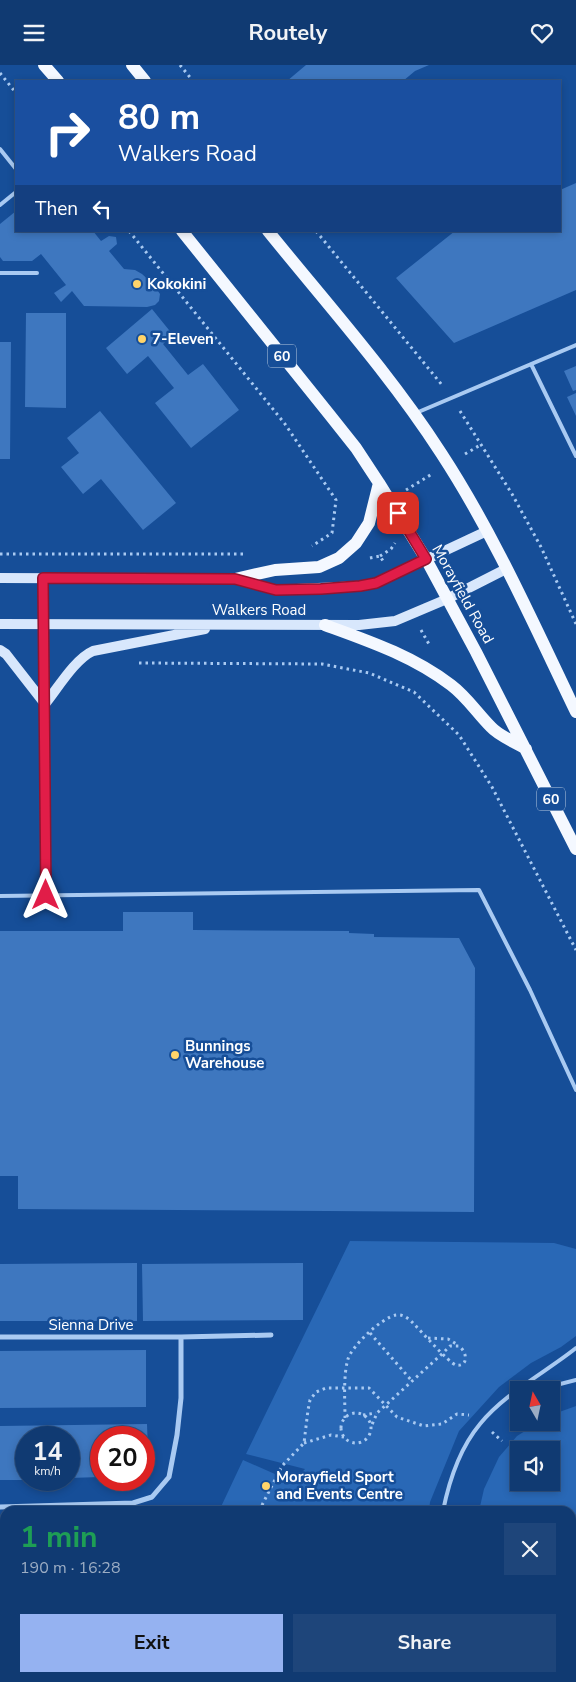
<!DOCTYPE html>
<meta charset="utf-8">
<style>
body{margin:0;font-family:"Nunito Sans",sans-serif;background:#1e457a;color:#f1f3f6;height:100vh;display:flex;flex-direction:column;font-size:19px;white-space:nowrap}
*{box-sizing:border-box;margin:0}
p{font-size:16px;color:#9cadc4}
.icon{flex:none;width:28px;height:28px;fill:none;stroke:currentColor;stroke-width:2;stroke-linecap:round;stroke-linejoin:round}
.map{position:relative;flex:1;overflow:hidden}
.drawer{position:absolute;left:0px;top:1441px;width:576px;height:176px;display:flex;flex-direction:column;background:#103a72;border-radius:15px 15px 0 0;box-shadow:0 2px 8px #0003,0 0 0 1px #305484}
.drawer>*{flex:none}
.top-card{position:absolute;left:15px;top:15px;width:546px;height:152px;border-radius:0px;box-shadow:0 2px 8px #0003,0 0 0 1px #305484;background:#1a4fa0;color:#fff;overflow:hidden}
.needle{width:32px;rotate:351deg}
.controls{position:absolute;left:510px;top:1316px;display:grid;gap:10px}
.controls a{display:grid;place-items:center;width:50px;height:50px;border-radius:0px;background:#103a72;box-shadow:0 2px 8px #0003,0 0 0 1px #305484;font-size:25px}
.speed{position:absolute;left:15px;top:1361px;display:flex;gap:10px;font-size:25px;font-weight:700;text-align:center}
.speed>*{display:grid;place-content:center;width:65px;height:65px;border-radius:50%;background:#103a72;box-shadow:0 2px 8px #0003,0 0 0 1px #305484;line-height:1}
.speed small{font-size:12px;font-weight:400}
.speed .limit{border:8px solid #d22;background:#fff;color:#111}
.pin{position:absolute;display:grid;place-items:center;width:42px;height:42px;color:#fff;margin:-21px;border-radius:10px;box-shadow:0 2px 8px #0006}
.me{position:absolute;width:55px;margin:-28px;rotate:0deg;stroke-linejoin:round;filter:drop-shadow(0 0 4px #0008)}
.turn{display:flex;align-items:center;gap:18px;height:105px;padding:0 20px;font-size:22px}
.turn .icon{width:65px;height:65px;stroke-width:2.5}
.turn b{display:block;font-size:35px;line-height:42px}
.then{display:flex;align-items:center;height:48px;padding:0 20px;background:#0003;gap:10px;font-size:19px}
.round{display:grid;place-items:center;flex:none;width:52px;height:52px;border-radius:0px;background:#1e457a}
.headline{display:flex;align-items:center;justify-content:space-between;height:85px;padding:0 20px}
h1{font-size:30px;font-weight:700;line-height:38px;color:#1e9e55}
.action{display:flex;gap:10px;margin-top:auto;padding:10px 20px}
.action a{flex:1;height:58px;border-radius:0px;background:#95b2f1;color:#111;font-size:20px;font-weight:700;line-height:58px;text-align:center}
.action a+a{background:#1e457a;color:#f1f3f6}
header{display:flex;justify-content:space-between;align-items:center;height:65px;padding:0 20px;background:#103a72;font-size:22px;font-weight:700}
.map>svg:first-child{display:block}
</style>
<header><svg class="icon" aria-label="menu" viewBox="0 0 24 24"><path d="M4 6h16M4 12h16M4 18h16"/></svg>Routely<svg class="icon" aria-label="heart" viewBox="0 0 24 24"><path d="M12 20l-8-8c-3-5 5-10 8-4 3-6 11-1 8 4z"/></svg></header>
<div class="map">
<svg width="576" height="1617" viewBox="0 0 576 1617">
<rect width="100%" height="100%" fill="#164e98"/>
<!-- green -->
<path fill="#2968b6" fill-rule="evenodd" d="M 350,1176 L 554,1178 L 576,1184 L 576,1271 L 561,1282 L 531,1298 L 499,1322 L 459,1366 L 430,1437 L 429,1446 L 219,1446 L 243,1395 L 293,1417 L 305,1404 L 246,1389 Z
M 576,1341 L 576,1617 L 0,1617 L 0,1537 L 5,1536 L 5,1612 L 571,1612 L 571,1446 L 479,1446 L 484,1424 L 499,1392 L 517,1371 L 538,1358 L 551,1358 L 551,1350 ZM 519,1385 L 551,1385 L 551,1418 L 519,1418 Z"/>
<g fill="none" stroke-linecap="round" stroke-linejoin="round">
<!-- stream -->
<path stroke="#9bc5f4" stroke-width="8" d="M 48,1617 L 49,1612"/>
</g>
<!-- building -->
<path fill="#3e77bf" d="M 306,0 L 429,0 L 415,6 L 403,16 L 287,16 Z
M 576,118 L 576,225 L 454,278 L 396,213 L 455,166 L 560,166 L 560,125 Z
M 16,146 L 16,166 L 93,166 L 101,176 L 109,171 L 116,172 L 117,179 L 109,186 L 124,204 L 135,205 L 142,209 L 153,219 L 160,229 L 159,236 L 155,240 L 147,242 L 84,241 L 72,226 L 61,237 L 54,228 L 66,220 L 41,189 L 32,196 L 3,196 L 0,192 L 0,159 Z
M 152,244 L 173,270 L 163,279 L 188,310 L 203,299 L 239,345 L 191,383 L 155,338 L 174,323 L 148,291 L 127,309 L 106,283 Z
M 26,248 L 66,248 L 66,343 L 25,342 Z
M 0,277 L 11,277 L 10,394 L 0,394 Z
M 576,301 L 576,325 L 573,326 L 564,306 Z
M 576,328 L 576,351 L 567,332 Z
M 100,346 L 176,438 L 143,465 L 101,414 L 83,429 L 61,402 L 79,388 L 67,373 Z
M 123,847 L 193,847 L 193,865 L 349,866 L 349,868 L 374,869 L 374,872 L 459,873 L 475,903 L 474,1147 L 18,1144 L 18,1111 L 0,1111 L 0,866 L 123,866 Z
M 137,1198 L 137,1256 L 0,1256 L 0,1199 Z
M 303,1198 L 303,1255 L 143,1256 L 142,1199 Z
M 146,1285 L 146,1342 L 0,1343 L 0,1286 Z
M 147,1359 L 149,1411 L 144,1411 L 144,1372 L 101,1372 L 101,1412 L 69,1413 L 69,1372 L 26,1372 L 26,1415 L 0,1415 L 0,1361 Z
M 0,1455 L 5,1455 L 5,1510 L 0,1510 Z"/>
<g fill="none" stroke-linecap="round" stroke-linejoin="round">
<!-- path -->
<path stroke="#a9caf2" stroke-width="3" stroke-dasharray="2.5 4" stroke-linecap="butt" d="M 180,0 L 193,16
M 0,8 L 16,28
M 129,166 L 285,359 L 336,435 L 332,468 L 312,481
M 316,166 L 442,320
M 460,346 L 512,429 L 541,482 L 576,559
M 465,389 L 482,379
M 406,425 L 432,409
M 0,489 L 247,489
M 380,491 L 391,484 L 395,478
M 370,493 L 380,491 L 383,496
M 421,565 L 430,581
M 139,598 L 322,599 L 369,608 L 414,627 L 459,670 L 492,722 L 576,885
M 370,1268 L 412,1316
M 428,1273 L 448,1274 L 458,1280
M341 1363a15 15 0 1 1 30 0a15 15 0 1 1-30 0Z
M 363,1350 L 376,1348
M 345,1353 C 345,1336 343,1311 348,1294 C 352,1281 381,1253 396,1250 C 403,1249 408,1253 413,1258 C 419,1264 450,1299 456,1300 C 468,1302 468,1288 459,1281 L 450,1281 L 443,1288 L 377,1348 L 371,1362
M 492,1367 L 502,1376
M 304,1378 L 331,1370 L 344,1372
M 259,1446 L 282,1401 L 304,1378 L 308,1345 L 310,1335 L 316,1327 L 326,1323 L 369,1323 L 397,1352 L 424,1361 L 442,1359 L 457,1349 L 469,1350
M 0,1530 L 5,1530"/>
<!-- service -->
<path stroke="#a9caf2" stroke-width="4" d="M 0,84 L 16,104
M 0,140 L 16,127
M 0,208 L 37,208
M 531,299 L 576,391
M 416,348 L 576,280
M 43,515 L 45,633
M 45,640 L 46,830
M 0,831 L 479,825 L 530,925 L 576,1025
M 537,1325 L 576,1315
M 443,1446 C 449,1416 460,1383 480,1359 C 504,1329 546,1307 576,1283
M 438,1617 L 438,1612"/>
<!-- minor -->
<path stroke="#a9caf2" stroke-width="5" d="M 0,1272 L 181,1272 L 271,1270
M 0,1442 L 133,1438 L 152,1432 L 169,1412 L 177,1370 L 181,1333 L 181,1272"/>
<!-- secondary -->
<path stroke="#d8e7fc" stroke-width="10" d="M 0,513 L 235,514 L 276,525 L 360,521 L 376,518 L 487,466
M 0,559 L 359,560 L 395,556 L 447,534 L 506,504
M 0,585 L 6,589 L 45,639 C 58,623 75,594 93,586 L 205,564"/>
<!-- primary -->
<path stroke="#f4f8ff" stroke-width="12" d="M 44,0 L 58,16
M 132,0 L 145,16
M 182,166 L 329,349 L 356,383 L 379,418 L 426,494 L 476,587 L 576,784
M 268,166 C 327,239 390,309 441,388 C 494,469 534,560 576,647
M 235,514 L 275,505 L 319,502 L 339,493 L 356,478 L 369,458 L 379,418
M 325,560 C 369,576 413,591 451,620 C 467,632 477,648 491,662 C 499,671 515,677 526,684"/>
</g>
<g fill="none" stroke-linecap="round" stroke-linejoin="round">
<!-- route casing -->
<g stroke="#92132f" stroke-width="12">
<path id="route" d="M 46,830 L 43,513 L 235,514 L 276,525 L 321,524 L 360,521 L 376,518 L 426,494 L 398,448"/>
</g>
<!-- route -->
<use href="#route" stroke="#e11d48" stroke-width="9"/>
</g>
<!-- markers -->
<g fill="#ffd46a" stroke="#164e98" stroke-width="2">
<circle cx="137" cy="219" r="5"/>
<circle cx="142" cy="274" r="5"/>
<circle cx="175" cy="990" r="5"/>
<circle cx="266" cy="1421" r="5"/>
</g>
<g text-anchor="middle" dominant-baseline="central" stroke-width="5" stroke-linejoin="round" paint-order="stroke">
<!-- shield labels -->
<g fill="#164e98" stroke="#b9cae0" stroke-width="1">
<rect x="268" y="279.5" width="28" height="23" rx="4"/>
<rect x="537" y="722.5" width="28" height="23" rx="4"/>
</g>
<g font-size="14" font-weight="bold" fill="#fff">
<text x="282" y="291">60</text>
<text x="551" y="734">60</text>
</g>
<!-- poi labels -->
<g font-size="15" font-weight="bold" fill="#fff" stroke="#164e98" text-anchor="start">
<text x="147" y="219">Kokokini</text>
<text x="152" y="274">7-Eleven</text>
<text x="185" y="981">Bunnings<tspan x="185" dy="17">Warehouse</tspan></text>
<text x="276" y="1412">Morayfield Sport<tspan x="276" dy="17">and Events Centre</tspan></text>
</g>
<!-- street labels -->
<g font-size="15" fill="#fff" stroke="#164e98">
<text transform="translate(463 529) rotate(61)">Morayfield Road</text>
<text x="259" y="545">Walkers Road</text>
<text x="91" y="1260">Sienna Drive</text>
</g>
</g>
</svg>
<div class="controls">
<a><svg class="needle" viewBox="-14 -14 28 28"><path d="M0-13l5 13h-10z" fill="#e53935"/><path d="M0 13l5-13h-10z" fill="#9cadc4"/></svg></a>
<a><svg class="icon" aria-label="sound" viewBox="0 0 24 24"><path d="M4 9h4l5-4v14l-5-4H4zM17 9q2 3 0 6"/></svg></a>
</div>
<div class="speed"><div>14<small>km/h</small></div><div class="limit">20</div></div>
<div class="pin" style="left:398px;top:448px;background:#d93025"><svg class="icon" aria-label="arrive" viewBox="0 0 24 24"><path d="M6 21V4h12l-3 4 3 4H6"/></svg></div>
<svg class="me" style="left:46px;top:830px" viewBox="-20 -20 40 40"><path d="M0-17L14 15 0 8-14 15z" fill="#e11d48" stroke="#fff" stroke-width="4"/></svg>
<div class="top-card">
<div class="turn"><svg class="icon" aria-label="right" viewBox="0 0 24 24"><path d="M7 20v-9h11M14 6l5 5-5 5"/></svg><div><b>80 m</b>Walkers Road</div></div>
<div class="then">Then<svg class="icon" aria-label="left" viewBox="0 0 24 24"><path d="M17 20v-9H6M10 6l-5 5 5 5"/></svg></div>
</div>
<section class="drawer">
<div class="headline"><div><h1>1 min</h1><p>190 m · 16:28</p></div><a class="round"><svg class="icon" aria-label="close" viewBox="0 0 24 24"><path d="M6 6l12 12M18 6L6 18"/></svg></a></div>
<div class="action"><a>Exit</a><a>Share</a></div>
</section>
</div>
